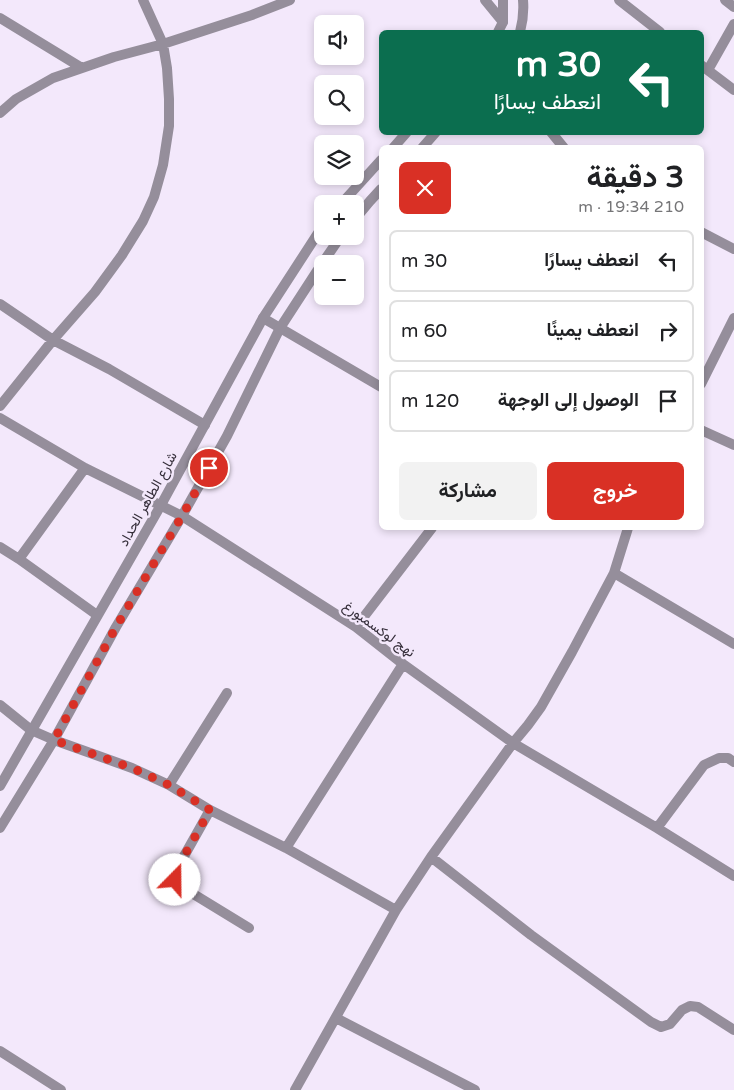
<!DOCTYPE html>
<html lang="ar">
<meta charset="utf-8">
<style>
body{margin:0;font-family:"Varela Round",Vazirmatn,sans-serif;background:#f2f2f2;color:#202124;direction:rtl;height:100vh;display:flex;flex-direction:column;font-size:19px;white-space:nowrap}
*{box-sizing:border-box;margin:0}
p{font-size:16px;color:#757577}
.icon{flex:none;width:28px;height:28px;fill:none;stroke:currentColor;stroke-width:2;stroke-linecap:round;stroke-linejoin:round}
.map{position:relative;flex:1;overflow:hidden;direction:ltr}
.sheet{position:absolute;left:379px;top:145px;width:325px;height:385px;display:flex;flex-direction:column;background:#fff;border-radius:8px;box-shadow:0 2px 8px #0003;direction:rtl}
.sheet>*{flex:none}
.top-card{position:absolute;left:379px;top:30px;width:325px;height:105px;border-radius:8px;box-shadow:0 2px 8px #0003;direction:rtl;background:#0b6e4f;color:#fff;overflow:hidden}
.controls{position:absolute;left:314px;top:15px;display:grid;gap:10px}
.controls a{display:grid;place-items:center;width:50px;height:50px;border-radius:8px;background:#fff;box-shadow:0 2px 8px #0003;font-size:25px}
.pin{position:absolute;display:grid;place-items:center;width:42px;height:42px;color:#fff;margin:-21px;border:2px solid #fff;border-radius:50%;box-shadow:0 1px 5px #0007}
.me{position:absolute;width:55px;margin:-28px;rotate:22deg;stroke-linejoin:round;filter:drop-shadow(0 0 4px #0008)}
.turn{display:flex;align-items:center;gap:18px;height:105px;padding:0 20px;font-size:22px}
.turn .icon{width:65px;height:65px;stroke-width:2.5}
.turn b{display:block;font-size:35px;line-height:42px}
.round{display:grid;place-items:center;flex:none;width:52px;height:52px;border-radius:8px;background:#f2f2f2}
.headline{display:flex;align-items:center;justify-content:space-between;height:85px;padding:0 20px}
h1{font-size:30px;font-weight:700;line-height:38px}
.button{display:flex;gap:10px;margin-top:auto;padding:10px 20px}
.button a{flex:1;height:58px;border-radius:8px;background:#d93025;color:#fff;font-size:20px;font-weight:700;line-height:58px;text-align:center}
.button a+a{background:#f2f2f2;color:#202124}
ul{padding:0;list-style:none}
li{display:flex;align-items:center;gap:15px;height:62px;margin:0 10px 8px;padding:0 10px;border:2px solid #e0e0e0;border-radius:8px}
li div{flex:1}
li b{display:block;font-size:19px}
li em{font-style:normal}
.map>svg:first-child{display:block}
</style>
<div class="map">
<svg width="734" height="1090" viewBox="0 0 734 1090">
<rect width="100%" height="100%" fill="#f3e8fb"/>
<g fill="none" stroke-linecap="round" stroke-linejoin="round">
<!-- minor -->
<path stroke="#958e9b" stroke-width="10" d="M 485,0 L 503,22
M 619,0 L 660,32
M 725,0 L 734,7
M 0,18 L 82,68
M 701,65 L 734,90
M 708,70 L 734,24
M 0,113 L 16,99 L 53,78 L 114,57 L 163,44 L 252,15 L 290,0
M 551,132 L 564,148
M 701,232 L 734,249
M 0,304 L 53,340 L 109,369 L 205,425
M 263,318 L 381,387
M 701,384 L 734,318
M 0,406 L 53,340 L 95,292 L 122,255 L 143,221 L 154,197 L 163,165 L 169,126 L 169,99 L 167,68 L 163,44 L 143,0
M 0,418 L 85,468 L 182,516 L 356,627 L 403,664 L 513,743 L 657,828 L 734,876
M 701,430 L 734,445
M 0,547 L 19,559 L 97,615
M 19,559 L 85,468
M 614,573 L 734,644
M 356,627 L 432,528
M 0,705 L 31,730 L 54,740 L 132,768 L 169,785 L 210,810 L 286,848 L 396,910
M 169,785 L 227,693
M 210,810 L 174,874 L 177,884 L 249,928
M 657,828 L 704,765 L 719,758 L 728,758 L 734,762
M 286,848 L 403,664
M 431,857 L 531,935 L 651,1022 L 661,1027 L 670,1024 L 682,1010 L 690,1006 L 698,1007 L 734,1030
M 336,1018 L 475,1090
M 295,1090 L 396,910 L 431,857 L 513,743 L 528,725 L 541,707 L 572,652 L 614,573 L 628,528"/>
<!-- tertiary -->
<path stroke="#958e9b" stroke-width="10" d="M 498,32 L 503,22 L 503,0
M 520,32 C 523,21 524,12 523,0
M 393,148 L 407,132
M 422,148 L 436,132
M 341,204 L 381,160
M 355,219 L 370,201 L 381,189
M 0,786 L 161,505 L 263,318 L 322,227
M 0,828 L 54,740 L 116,627 L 182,516 L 227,436 L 280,328 L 317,271 L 341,236
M 0,1051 L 61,1090"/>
</g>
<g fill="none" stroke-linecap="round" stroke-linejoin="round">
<!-- route -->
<path stroke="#d93025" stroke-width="9" stroke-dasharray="0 16.2" d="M 175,880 L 174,874 L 210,810 L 169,785 L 132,768 L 54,740 L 116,627 L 182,516 L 209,468"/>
</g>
<g text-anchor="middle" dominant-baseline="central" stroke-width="5" stroke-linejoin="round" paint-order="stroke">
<!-- street labels -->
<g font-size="14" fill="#352e3a" stroke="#f3e8fb">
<text transform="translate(148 499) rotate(-61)">شارع الطاهر الحداد</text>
<text transform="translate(379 629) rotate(36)">نهج لوكسمبورغ</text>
</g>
</g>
</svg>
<div class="controls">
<a><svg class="icon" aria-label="sound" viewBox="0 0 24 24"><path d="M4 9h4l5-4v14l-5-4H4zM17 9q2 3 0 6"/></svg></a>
<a><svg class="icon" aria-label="search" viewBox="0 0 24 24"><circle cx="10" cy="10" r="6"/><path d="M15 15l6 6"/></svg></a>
<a><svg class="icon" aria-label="layers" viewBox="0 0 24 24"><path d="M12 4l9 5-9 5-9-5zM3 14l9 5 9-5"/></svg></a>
<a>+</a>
<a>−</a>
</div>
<div class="pin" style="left:209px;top:468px;background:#d93025"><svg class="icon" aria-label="arrive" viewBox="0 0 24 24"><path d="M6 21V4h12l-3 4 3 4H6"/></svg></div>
<svg class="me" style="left:175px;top:880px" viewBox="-20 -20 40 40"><circle r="19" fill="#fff"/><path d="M0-13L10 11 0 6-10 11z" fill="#d93025"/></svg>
<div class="top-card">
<div class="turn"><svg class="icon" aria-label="left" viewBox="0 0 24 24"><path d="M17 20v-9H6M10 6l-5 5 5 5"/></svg><div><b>30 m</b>انعطف يسارًا</div></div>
</div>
<section class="sheet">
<div class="headline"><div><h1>3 دقيقة</h1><p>210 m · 19:34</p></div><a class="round" style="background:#d93025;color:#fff"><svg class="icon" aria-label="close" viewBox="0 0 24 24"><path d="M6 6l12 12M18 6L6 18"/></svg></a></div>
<ul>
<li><svg class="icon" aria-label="left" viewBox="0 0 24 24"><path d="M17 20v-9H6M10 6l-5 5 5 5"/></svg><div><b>انعطف يسارًا</b></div><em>30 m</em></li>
<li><svg class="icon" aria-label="right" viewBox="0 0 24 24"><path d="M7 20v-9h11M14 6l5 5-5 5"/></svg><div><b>انعطف يمينًا</b></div><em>60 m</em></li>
<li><svg class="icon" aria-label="arrive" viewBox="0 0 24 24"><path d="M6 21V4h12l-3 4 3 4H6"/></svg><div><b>الوصول إلى الوجهة</b></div><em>120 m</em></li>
</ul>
<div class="button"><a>خروج</a><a>مشاركة</a></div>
</section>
</div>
